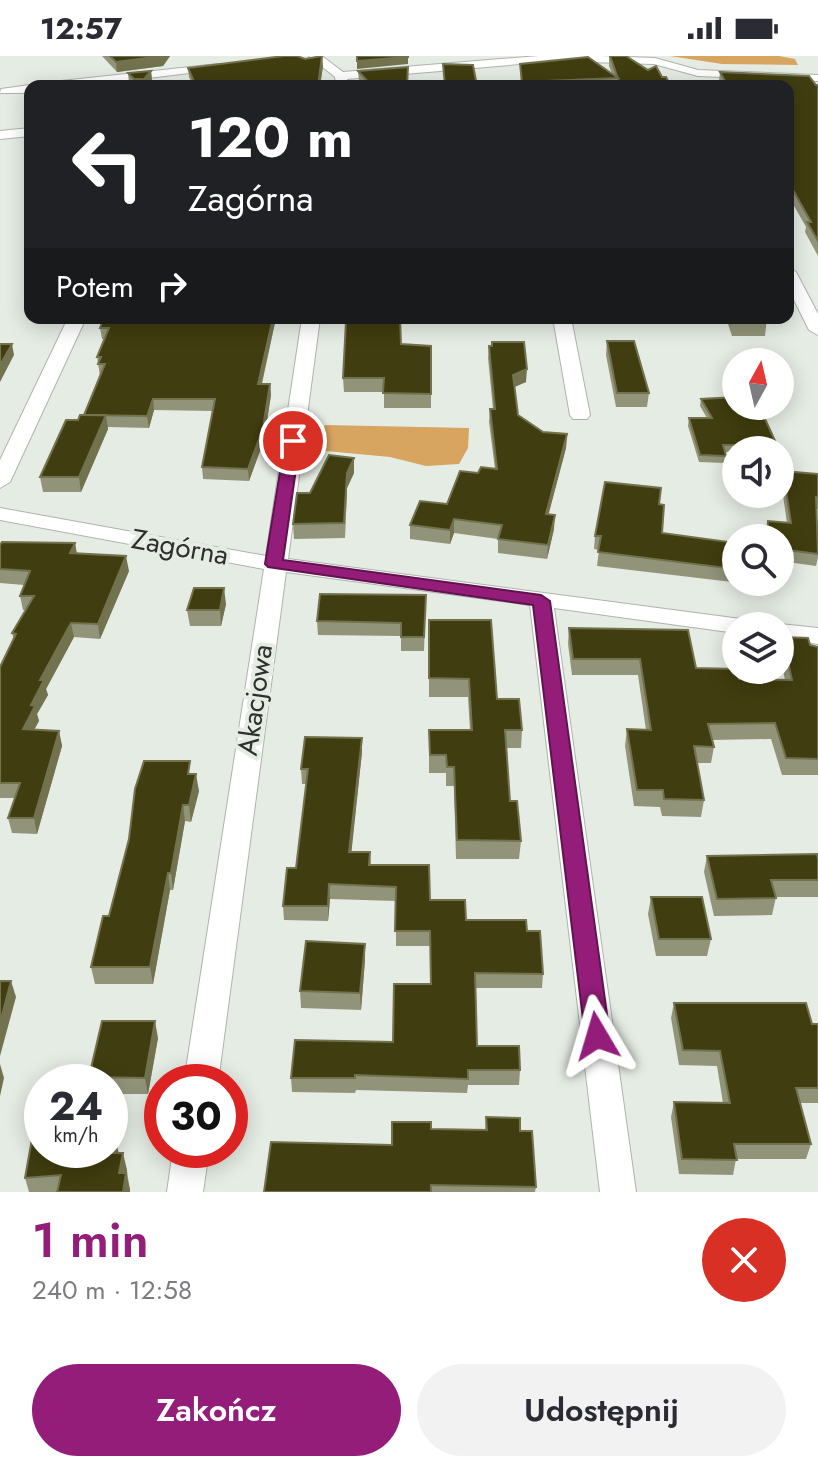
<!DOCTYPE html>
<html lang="pl">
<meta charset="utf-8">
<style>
body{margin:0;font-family:Jost,sans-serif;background:#f2f2f3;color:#2b2b33;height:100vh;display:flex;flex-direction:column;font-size:30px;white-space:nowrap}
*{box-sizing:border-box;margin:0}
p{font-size:26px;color:#7c7c81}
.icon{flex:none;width:44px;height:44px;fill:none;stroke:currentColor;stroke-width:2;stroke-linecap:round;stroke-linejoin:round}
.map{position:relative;height:1136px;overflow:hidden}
.sheet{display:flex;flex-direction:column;background:#fff;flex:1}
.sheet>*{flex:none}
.guide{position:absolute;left:24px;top:24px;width:770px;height:244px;border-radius:16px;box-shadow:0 4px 20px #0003;background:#202124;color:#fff;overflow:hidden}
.needle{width:52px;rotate:8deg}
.fabs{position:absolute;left:722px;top:292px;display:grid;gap:16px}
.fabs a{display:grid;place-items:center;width:72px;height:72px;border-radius:50%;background:#fff;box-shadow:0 4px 20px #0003;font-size:40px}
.speed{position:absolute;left:24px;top:1008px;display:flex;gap:16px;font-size:40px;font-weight:700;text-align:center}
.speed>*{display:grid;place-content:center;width:104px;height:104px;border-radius:50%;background:#fff;box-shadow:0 4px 20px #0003;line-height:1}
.speed small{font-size:20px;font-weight:400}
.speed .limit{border:12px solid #d22;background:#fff;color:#111}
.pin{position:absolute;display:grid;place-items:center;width:68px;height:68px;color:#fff;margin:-34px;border:4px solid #fff;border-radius:50%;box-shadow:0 2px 8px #0007}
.me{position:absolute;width:88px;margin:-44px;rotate:353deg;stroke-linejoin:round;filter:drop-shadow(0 0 6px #0008)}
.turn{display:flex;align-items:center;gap:28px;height:168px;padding:0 32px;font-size:36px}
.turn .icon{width:104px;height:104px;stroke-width:2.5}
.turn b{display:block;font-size:56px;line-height:68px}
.then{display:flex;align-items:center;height:76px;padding:0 32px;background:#0003;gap:16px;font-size:30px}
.round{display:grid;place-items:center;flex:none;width:84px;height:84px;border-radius:42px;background:#f2f2f3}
.head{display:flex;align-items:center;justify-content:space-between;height:136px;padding:0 32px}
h1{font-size:48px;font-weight:600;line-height:60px;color:#941d7a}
.primary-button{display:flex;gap:16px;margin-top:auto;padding:16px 32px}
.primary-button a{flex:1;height:92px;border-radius:48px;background:#941d7a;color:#fff;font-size:32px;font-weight:600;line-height:92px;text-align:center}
.primary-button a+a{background:#f2f2f3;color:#2b2b33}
.status{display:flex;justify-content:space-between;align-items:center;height:56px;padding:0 40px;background:#fff;direction:ltr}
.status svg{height:22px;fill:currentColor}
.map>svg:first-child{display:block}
</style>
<div class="status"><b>12:57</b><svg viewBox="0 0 49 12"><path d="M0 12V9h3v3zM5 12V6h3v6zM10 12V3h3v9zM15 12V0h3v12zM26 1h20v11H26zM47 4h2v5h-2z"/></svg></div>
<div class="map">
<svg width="818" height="1136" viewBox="0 0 818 1136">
<rect width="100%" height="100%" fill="#e5ece3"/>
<!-- forest -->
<path fill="#d8a560" d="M 670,0 L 779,0 L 795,3 L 798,9 L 722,8 Z
M 325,369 L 469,372 L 468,392 L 459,408 L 426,410 L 390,401 L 315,394 Z"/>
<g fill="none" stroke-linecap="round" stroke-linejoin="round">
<!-- minor casing -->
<g stroke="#aeb4ac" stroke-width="2">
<path id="minor" d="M 309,0 L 322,0 L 343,16 L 539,0 L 600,0 L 655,2 L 698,14 L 818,19 L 818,25 L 698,20 L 654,8 L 555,5 L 347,23 L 348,30 L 336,30 L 335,21 Z
M 218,8 L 222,9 L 222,13 L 83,30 L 46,30 L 52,26 Z
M 30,29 L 30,37 L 0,37 L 1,33 Z
M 30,72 L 30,80 L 0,83 L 0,75 Z
M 788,211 L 796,216 L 818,258 L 818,279 L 809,274 L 788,232 Z
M 68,262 L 86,262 L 10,426 L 0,432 L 0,404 Z
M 302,262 L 320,262 L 288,503 L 741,563 L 750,565 L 753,570 L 736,570 L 736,577 L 554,552 L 636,1136 L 600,1136 L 530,549 L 286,516 L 218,1026 L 184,1026 L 264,513 L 0,464 L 0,452 L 266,500 Z
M 553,262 L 571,262 L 590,359 L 587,363 L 573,363 L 570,359 Z
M 780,568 L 818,572 L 818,588 L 780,582 L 780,570 L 771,570 Z
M 173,1094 L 209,1094 L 203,1136 L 167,1136 Z"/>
</g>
<!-- minor -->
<use href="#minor" fill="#fff" fill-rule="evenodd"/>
</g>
<!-- wall -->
<path fill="#92947a" d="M 102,0 L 170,0 L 163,10 L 117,16 Z
M 609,0 L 662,21 L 671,30 L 521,30 L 520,8 L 612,18 L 609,10 Z
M 323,10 L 320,30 L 193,30 L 189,21 L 188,12 Z
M 151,15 L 152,25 L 148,30 L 132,30 L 129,27 L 128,17 Z
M 358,15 L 407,30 L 364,30 L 359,25 Z
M 720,16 L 818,29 L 818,200 L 805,176 L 806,171 L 788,139 L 788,30 L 722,30 L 719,25 Z
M 104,262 L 276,262 L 262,328 L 270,328 L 271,339 L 264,384 L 249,425 L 203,423 L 202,411 L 213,355 L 154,354 L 149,372 L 108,371 L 108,373 L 81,436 L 43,436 L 40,421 L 78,364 L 84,359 L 100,320 L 97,301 L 105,283 L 102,283 L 100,272 Z
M 708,262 L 767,262 L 765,280 L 732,280 L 728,268 L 710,268 Z
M 607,285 L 649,337 L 647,351 L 616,351 L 606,299 Z
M 401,288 L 431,290 L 431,352 L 384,352 L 384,336 L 344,336 L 343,322 Z
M 489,290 L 526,326 L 514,331 L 518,359 L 543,376 L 567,378 L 566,392 L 548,459 L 554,473 L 547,503 L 498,497 L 498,483 L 454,477 L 450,488 L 410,483 L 410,469 L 447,448 L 478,417 L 495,413 L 489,366 L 490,353 L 493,353 L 488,302 Z
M 701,343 L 777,389 L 776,394 L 736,394 L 736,396 L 725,396 L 726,400 L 725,407 L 699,406 L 688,370 L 689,362 L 707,362 L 700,350 Z
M 354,402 L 354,417 L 347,432 L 345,482 L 294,483 L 293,468 L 310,437 Z
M 783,415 L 818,418 L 818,453 L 816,453 L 818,501 L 816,510 L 780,505 L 780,482 L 765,482 L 768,465 L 787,467 L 781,426 Z
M 659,448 L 662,477 L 734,513 L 732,526 L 597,510 L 599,494 L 594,493 L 595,480 Z
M 75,487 L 77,497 L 129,515 L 100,583 L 74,581 L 46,633 L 48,639 L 37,658 L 39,665 L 34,674 L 59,675 L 62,690 L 37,778 L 12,777 L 8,762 L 15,742 L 0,742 L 0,611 L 14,584 L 12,577 L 26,554 L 23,554 L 20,540 L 24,529 L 0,527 L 0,489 Z
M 426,539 L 424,595 L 401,595 L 401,580 L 318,579 L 317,565 Z
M 226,548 L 221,570 L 190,570 L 187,554 Z
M 429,564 L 522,674 L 521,692 L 507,692 L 510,745 L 521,785 L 519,803 L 456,803 L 454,730 L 446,730 L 446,717 L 429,717 L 429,674 L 470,674 L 468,641 L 429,641 Z
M 569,572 L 696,612 L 739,623 L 785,624 L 780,601 L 783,581 L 818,591 L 818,719 L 782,719 L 771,683 L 712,684 L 714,691 L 711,707 L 697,707 L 704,744 L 701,761 L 662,760 L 660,751 L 634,750 L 625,690 L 627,673 L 646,674 L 638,619 L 572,619 L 568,588 Z
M 362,682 L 362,696 L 351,796 L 370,796 L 371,809 L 466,864 L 527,875 L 543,918 L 542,932 L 476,932 L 477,990 L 520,1014 L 519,1029 L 468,1029 L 467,1037 L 356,1034 L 355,1037 L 292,1036 L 291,1022 L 393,986 L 430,928 L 430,890 L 396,890 L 396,845 L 330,843 L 328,865 L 284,864 L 283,850 L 296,812 L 306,728 L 302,728 L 301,713 Z
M 192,718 L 199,735 L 191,766 L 185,765 L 173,834 L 170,834 L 153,928 L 95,928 L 91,911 Z
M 707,800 L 818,803 L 818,841 L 776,841 L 772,859 L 714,860 L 704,816 Z
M 651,841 L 711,883 L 707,900 L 656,900 L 648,858 Z
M 365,888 L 365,904 L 361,954 L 301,952 L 300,935 Z
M 674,947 L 818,968 L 818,1047 L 800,1047 L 811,1088 L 806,1103 L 736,1103 L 733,1119 L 679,1118 L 671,1061 L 674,1046 L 723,1047 L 717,1010 L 679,1009 L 671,962 Z
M 158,982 L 148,1038 L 110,1038 L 110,1026 L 90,1026 L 89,1021 Z
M 486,1061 L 520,1075 L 536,1131 L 535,1136 L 264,1136 L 392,1089 L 431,1073 L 485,1074 Z
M 42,1094 L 119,1097 L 127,1114 L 130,1136 L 29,1136 L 25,1122 Z"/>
<!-- shaded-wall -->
<path fill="#72724f" d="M 162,0 L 170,0 L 163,10 L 117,16 L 116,6 Z
M 322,0 L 323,10 L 320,30 L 318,30 Z
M 408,1 L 408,8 L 357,13 L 357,5 Z
M 151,15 L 152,25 L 148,30 L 145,30 L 144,23 Z
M 273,262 L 276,262 L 259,339 L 258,328 Z
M 12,288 L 14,299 L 0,326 L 0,309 Z
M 527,313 L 526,326 L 512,332 L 513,319 Z
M 270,328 L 271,339 L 264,384 L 249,425 L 248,413 Z
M 153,343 L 154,354 L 149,372 L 147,360 Z
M 106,359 L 108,373 L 81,436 L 79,421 Z
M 567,378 L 566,392 L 545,472 L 546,458 Z
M 354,402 L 354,417 L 347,432 L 345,482 L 347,417 Z
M 555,459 L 554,473 L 547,503 L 548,489 Z
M 454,463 L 454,477 L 450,488 L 450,474 Z
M 75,487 L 77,501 L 70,497 Z
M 126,500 L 129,515 L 100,583 L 98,568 Z
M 224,532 L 226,548 L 221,570 L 220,554 Z
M 71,567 L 74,581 L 46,633 L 48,639 L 37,658 L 39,665 L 26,688 L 23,673 L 40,624 Z
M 59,675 L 62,690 L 37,778 L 34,762 Z
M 362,682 L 362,696 L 350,810 L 349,796 Z
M 196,718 L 199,735 L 191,766 L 189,749 Z
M 183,749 L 185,765 L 173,834 L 171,817 Z
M 168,817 L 170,834 L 153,928 L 150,911 Z
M 329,828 L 330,843 L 328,865 L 328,850 Z
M 365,888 L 365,904 L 361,954 L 360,937 Z
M 11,925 L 16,941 L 0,1000 L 0,967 Z
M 155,965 L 158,982 L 148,1038 L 145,1022 Z
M 0,1008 L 4,1022 L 0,1040 Z
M 115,1081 L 119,1098 L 112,1097 Z
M 123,1097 L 127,1114 L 123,1134 L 119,1117 Z
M 126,1117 L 130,1133 L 130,1136 L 123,1136 Z"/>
<!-- building -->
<path fill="#403d10" stroke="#72724f" stroke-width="2" d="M 110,0 L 162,0 L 116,6 Z
M 284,0 L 297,0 L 305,3 L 322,0 L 318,30 L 196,30 L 188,12 Z
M 357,0 L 408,0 L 408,1 L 357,5 Z
M 610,0 L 626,0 L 648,14 L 656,10 L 662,21 L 666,21 L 671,30 L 644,30 L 643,28 L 620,28 Z
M 588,1 L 618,22 L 522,26 L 520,8 Z
M 443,8 L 473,9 L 477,30 L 445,30 Z
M 408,11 L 407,30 L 372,30 L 358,15 Z
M 151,15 L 144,23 L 134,23 L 128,17 Z
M 720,16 L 809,20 L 816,29 L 818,29 L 818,185 L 807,166 L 811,166 L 788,125 L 788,30 L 728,30 Z
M 104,262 L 273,262 L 258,328 L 270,328 L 263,372 L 248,413 L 202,411 L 215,343 L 153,343 L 147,360 L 84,359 L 105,308 L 98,308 L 101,301 L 97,301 L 109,272 L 100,272 Z
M 358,262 L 400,262 L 401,288 L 431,290 L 431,338 L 383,337 L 384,322 L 343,322 L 346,265 L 358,265 Z
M 732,262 L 765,262 L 767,267 L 734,266 Z
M 607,285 L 634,285 L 649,337 L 617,337 Z
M 492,286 L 524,286 L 527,313 L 513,319 L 518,359 L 543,376 L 567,378 L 546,458 L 555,459 L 548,489 L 498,483 L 502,469 L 454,463 L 450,474 L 410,469 L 420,445 L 447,448 L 460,415 L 478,417 L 481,411 L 497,413 L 490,353 L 495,353 L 489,290 L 492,290 Z
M 0,288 L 12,288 L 0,309 Z
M 736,341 L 736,350 L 759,350 L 777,389 L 723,389 L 726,400 L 700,399 L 689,362 L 712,362 L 701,343 Z
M 80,359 L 106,359 L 79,421 L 40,421 L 66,364 L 78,364 Z
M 329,399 L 354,402 L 347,417 L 344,467 L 293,468 L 297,437 L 310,437 Z
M 783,415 L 818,418 L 818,441 L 816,441 L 818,498 L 780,493 L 780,482 L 767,482 L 768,465 L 791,467 Z
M 605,426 L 661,432 L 659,448 L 664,449 L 662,477 L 736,487 L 734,513 L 598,496 L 601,480 L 595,480 Z
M 2,486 L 75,487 L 70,497 L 126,500 L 98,568 L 71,567 L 40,624 L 44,624 L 31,649 L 35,650 L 23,673 L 59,675 L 34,762 L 8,762 L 20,727 L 0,727 L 0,611 L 16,578 L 12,577 L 34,540 L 20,540 L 30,515 L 0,513 L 0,489 Z
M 194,532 L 224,532 L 220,554 L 187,554 Z
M 320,538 L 426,539 L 424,581 L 401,581 L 401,567 L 317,565 Z
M 429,564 L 491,564 L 497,643 L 519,643 L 522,674 L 505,674 L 510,745 L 517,745 L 521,785 L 457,784 L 454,711 L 447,711 L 446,699 L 430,699 L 429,674 L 472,674 L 469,623 L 429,622 Z
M 569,572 L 688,574 L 696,612 L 736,613 L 739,623 L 792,624 L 783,581 L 808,582 L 810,589 L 818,591 L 818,703 L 786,702 L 775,667 L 708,668 L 714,691 L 694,690 L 704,744 L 664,743 L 663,734 L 637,734 L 627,673 L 651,674 L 640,603 L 573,603 Z
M 305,681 L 362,682 L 349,796 L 370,796 L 369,809 L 429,809 L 430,844 L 465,844 L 466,864 L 526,864 L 527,875 L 540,875 L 543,918 L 475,917 L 477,990 L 519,990 L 520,1014 L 468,1014 L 468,1023 L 355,1019 L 355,1022 L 291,1022 L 295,984 L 393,986 L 394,928 L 431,928 L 430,875 L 395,875 L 396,831 L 329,828 L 328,850 L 283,850 L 287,812 L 296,812 L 308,713 L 301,713 Z
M 144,705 L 190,705 L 188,718 L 196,718 L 189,749 L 183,749 L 171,817 L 168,817 L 150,911 L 91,911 L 103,860 L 109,860 L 129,783 L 135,733 Z
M 817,798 L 818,803 L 818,824 L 771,824 L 776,842 L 717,843 L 707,800 Z
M 651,841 L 702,841 L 711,883 L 659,883 Z
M 306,885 L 365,888 L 360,937 L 300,935 Z
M 0,925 L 11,925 L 0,967 Z
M 674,947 L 806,947 L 812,968 L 818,968 L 818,1032 L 796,1032 L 811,1088 L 734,1088 L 737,1104 L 682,1103 L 674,1046 L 730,1047 L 720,995 L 683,994 Z
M 102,965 L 155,965 L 145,1022 L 89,1021 Z
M 39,1044 L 42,1044 L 42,1094 L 110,1094 L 110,1081 L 115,1081 L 112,1097 L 123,1097 L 119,1117 L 126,1117 L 123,1136 L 57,1136 L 61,1119 L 25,1122 Z
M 486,1061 L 520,1062 L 520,1075 L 532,1075 L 536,1131 L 431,1129 L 431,1136 L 264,1136 L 271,1086 L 392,1089 L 392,1066 L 431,1066 L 431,1073 L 487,1074 Z"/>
<!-- route -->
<path fill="#941d7a" stroke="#60134f" stroke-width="2" d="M 293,380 L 300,385 L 283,504 L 541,539 L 550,545 L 610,980 L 606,988 L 597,991 L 588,988 L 585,980 L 533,549 L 268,511 L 265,508 L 285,385 Z"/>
<g text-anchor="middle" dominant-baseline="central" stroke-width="8" stroke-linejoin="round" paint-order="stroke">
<!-- street labels -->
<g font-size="28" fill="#2e302d" stroke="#e5ece3">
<text transform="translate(180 491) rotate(10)">Zagórna</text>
<text transform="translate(255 644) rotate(-82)">Akacjowa</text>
</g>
</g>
</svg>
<div class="fabs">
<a><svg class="needle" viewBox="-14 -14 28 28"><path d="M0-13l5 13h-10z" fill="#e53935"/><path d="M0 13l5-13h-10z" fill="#7c7c81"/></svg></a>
<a><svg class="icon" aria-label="sound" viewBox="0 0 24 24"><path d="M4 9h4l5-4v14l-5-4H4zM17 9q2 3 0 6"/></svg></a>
<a><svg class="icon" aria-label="search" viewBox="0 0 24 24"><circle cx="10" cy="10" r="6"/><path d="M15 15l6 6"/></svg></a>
<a><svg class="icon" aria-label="layers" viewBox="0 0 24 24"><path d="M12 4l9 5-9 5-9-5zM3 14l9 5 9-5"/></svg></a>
</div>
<div class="speed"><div>24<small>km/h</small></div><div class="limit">30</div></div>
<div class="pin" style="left:293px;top:385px;background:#d93025"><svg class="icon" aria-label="arrive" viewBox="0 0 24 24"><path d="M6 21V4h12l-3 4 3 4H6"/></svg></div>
<svg class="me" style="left:597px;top:980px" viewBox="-20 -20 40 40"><path d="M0-17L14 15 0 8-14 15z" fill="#941d7a" stroke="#fff" stroke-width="4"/></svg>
<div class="guide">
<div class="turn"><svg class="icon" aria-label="left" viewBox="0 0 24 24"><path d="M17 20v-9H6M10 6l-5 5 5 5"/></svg><div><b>120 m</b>Zagórna</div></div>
<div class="then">Potem<svg class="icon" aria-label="right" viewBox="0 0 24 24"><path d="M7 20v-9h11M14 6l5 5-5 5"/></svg></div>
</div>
</div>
<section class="sheet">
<div class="head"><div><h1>1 min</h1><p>240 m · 12:58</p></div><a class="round" style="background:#d93025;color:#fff"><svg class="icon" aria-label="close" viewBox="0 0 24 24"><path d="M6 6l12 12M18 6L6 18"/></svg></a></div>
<div class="primary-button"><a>Zakończ</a><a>Udostępnij</a></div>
</section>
